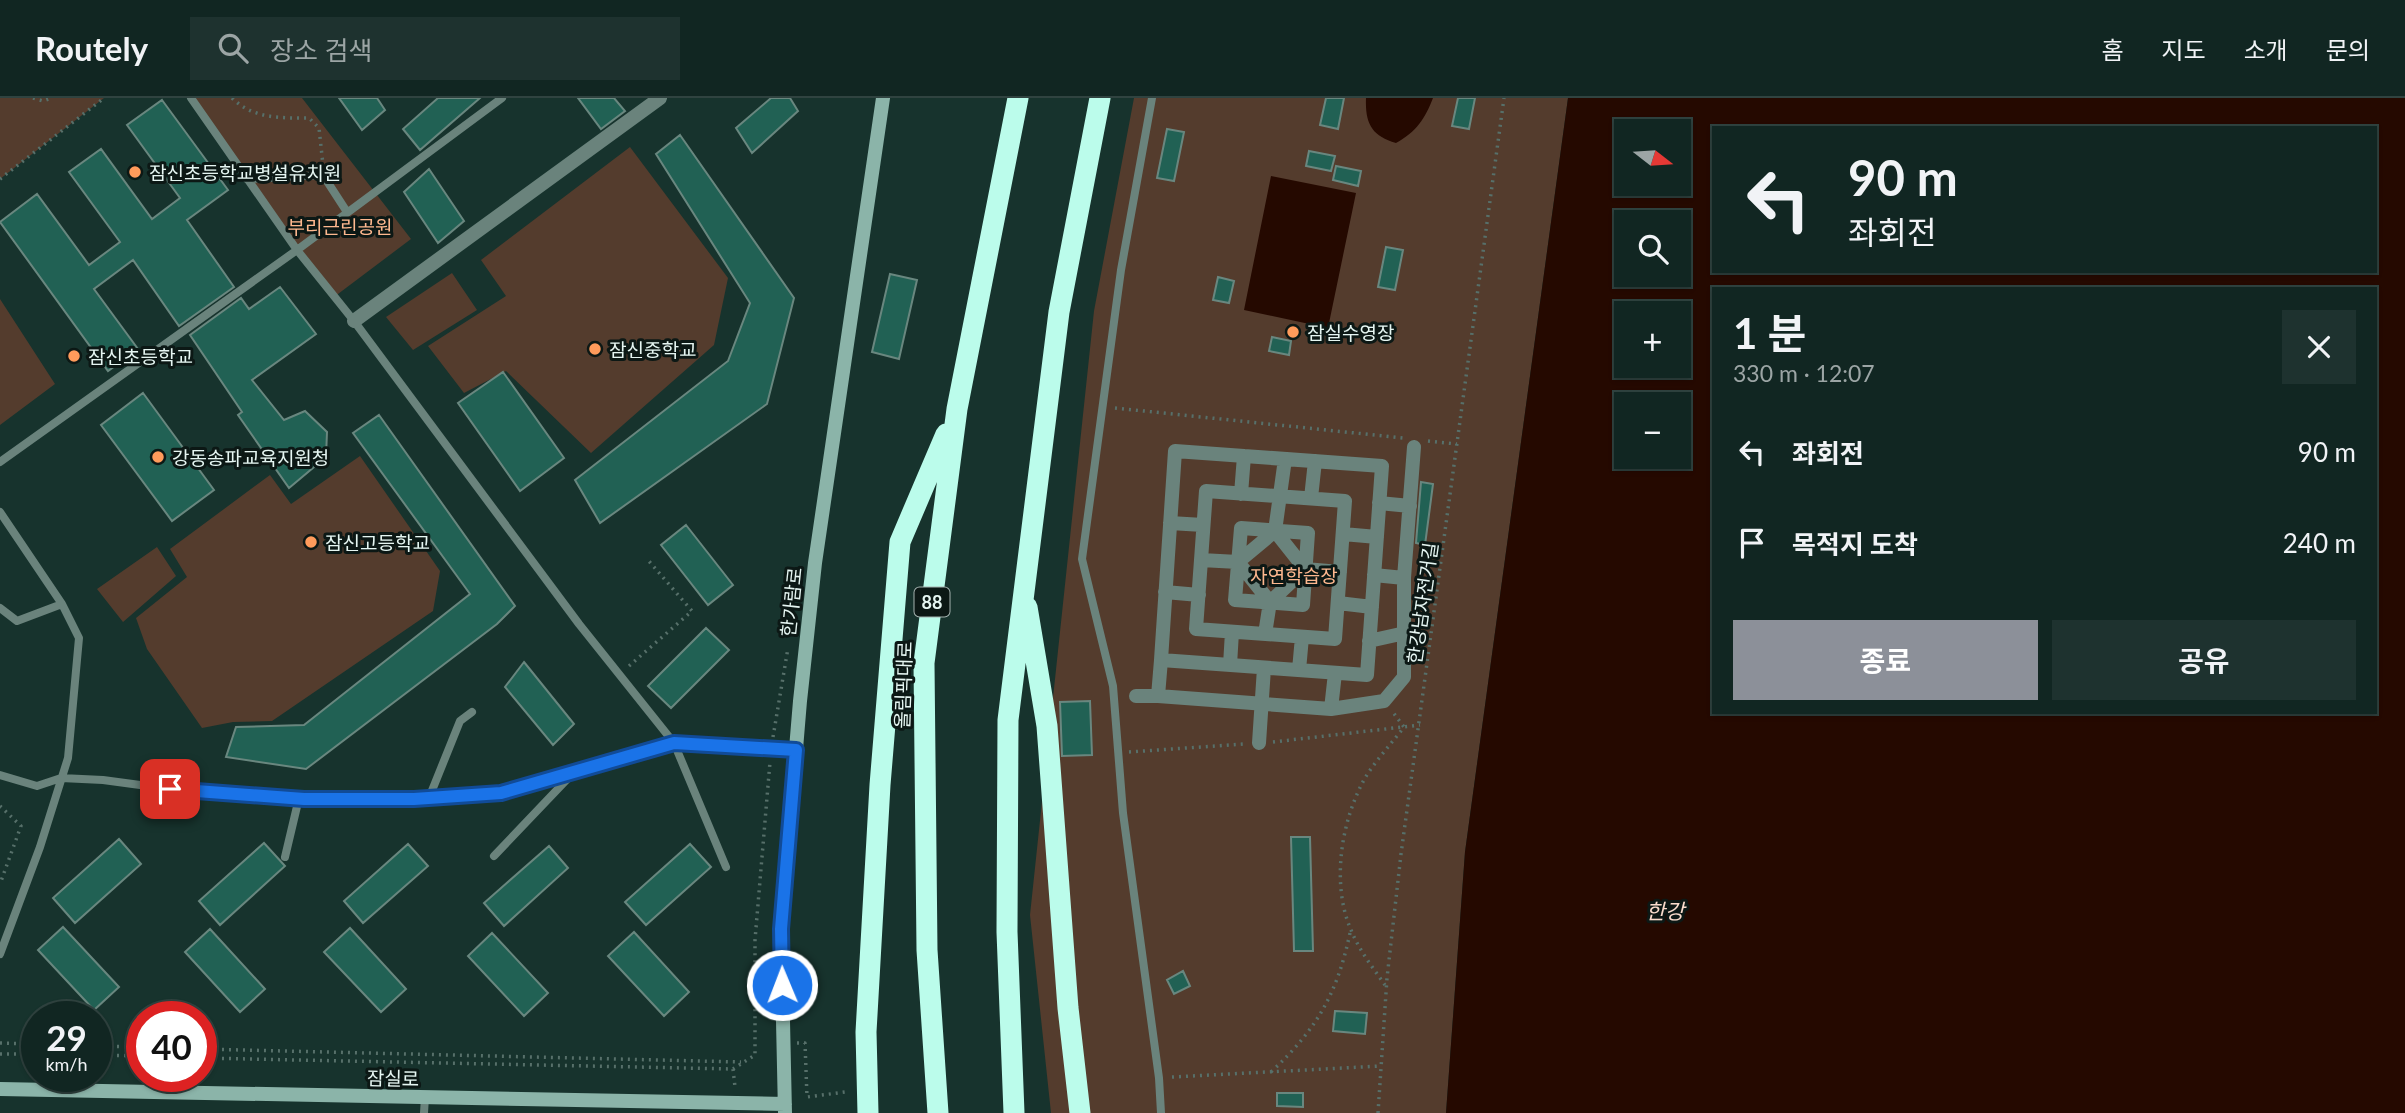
<!DOCTYPE html>
<html lang="ko">
<meta charset="utf-8">
<style>
body{margin:0;font-family:Lato,"Noto Sans KR",sans-serif;background:#1e322f;color:#f1f3f6;height:100vh;display:flex;flex-direction:column;font-size:26px;white-space:nowrap}
*{box-sizing:border-box;margin:0}
p{font-size:23px;color:#9ca5a5}
.icon{flex:none;width:38px;height:38px;fill:none;stroke:currentColor;stroke-width:2;stroke-linecap:round;stroke-linejoin:round}
.map{position:relative;flex:1;overflow:hidden}
.drawer{position:absolute;left:1712px;top:189px;width:665px;height:427px;display:flex;flex-direction:column;background:#112622;border-radius:0px;box-shadow:0 2px 5px #0004,0 0 0 2px #304340}
.drawer>*{flex:none}
.guide{position:absolute;left:1712px;top:28px;width:665px;height:147px;border-radius:0px;box-shadow:0 2px 5px #0004,0 0 0 2px #304340;background:#112622;color:#f1f3f6;overflow:hidden}
.needle{width:46px;rotate:107deg}
.fabs{position:absolute;left:1614px;top:21px;display:grid;gap:14px}
.fabs a{display:grid;place-items:center;width:77px;height:77px;border-radius:0px;background:#112622;box-shadow:0 2px 5px #0004,0 0 0 2px #304340;font-size:35px}
.speed{position:absolute;left:21px;top:903px;display:flex;gap:14px;font-size:35px;font-weight:700;text-align:center}
.speed>*{display:grid;place-content:center;width:91px;height:91px;border-radius:50%;background:#112622;box-shadow:0 2px 5px #0004,0 0 0 2px #304340;line-height:1}
.speed small{font-size:18px;font-weight:400}
.speed .limit{border:10px solid #d22;background:#fff;color:#111}
.pin{position:absolute;display:grid;place-items:center;width:60px;height:60px;color:#fff;margin:-30px;border-radius:14px;box-shadow:0 4px 10px #0006}
.me{position:absolute;width:77px;margin:-38px;rotate:359deg;stroke-linejoin:round;filter:drop-shadow(0 0 5px #0008)}
.turn{display:flex;align-items:center;gap:24px;height:147px;padding:0 21px;font-size:32px}
.turn .icon{width:91px;height:91px;stroke-width:2.5}
.turn b{display:block;font-size:49px;line-height:60px}
.round{display:grid;place-items:center;flex:none;width:74px;height:74px;border-radius:0px;background:#1e322f}
.headline{display:flex;align-items:center;justify-content:space-between;height:119px;padding:0 21px}
h1{font-size:42px;font-weight:700;line-height:52px}
.button{display:flex;gap:14px;margin-top:auto;padding:14px 21px}
.button a{flex:1;height:80px;border-radius:0px;background:#8c9099;color:#fff;font-size:28px;font-weight:700;line-height:80px;text-align:center}
.button a+a{background:#1e322f;color:#f1f3f6}
ul{padding:0;list-style:none}
li{display:flex;align-items:center;gap:21px;height:91px;padding:0 21px}
li div{flex:1}
li b{display:block;font-size:26px}
li em{font-style:normal}
header{display:flex;align-items:center;gap:42px;box-sizing:border-box;height:98px;padding:0 35px;background:#112622;border-bottom:2px solid #304340}
header strong{font-size:33px}
nav{display:flex;gap:38px;margin-inline-start:auto;font-size:24px}
.search{width:490px;height:63px;background:#1e322f;display:flex;align-items:center;gap:18px;box-sizing:border-box;padding:0 24px;border-radius:0px;color:#9ca5a5;font-size:26px}
.map>svg:first-child{display:block}
</style>
<header>
<strong>Routely</strong>
<div class="search"><svg class="icon" aria-label="search" viewBox="0 0 24 24"><circle cx="10" cy="10" r="6"/><path d="M15 15l6 6"/></svg>장소 검색</div>
<nav><a>홈</a><a>지도</a><a>소개</a><a>문의</a></nav>
</header>
<div class="map">
<svg width="2405" height="1015" viewBox="0 0 2405 1015">
<rect width="100%" height="100%" fill="#17332d"/>
<!-- green -->
<path fill="#543c2d" d="M 0,0 L 104,0 L 0,81 Z
M 191,0 L 302,0 L 411,141 L 334,199 Z
M 1134,0 L 1568,0 L 1465,754 L 1446,1015 L 1051,1015 L 1030,817 L 1094,213 Z
M 630,49 L 728,180 L 714,247 L 591,355 L 506,273 L 464,295 L 428,248 L 506,198 L 481,162 Z
M 452,175 L 477,212 L 413,252 L 386,219 Z
M 0,201 L 55,286 L 0,327 Z
M 360,358 L 440,473 L 433,513 L 272,623 L 233,624 L 202,630 L 147,551 L 136,520 L 187,479 L 170,451 L 270,377 L 291,406 Z
M 157,449 L 176,478 L 123,524 L 97,491 Z"/>
<!-- water -->
<path fill="#250900" fill-rule="evenodd" d="M 1366,0 L 1433,0 C 1425,21 1416,34 1396,45 C 1372,38 1365,26 1366,0 Z
M 1568,0 L 2405,0 L 2405,1015 L 1446,1015 L 1465,754 ZM 1713,30 L 2375,30 L 2375,173 L 1713,173 ZM 1626,33 L 1678,33 L 1678,86 L 1626,86 ZM 1626,124 L 1678,124 L 1678,177 L 1626,177 ZM 1713,191 L 2375,191 L 2375,614 L 1713,614 ZM 1626,215 L 1678,215 L 1678,268 L 1626,268 ZM 1626,306 L 1678,306 L 1678,359 L 1626,359 Z
M 1271,78 L 1356,95 L 1328,230 L 1244,212 Z"/>
<!-- building -->
<path fill="#216154" stroke="#69877f" stroke-width="2" d="M 339,0 L 377,0 L 385,12 L 362,32 Z
M 438,0 L 480,0 L 420,52 L 403,31 Z
M 578,0 L 614,0 L 625,13 L 601,31 Z
M 771,0 L 790,0 L 798,13 L 752,55 L 736,30 Z
M 1326,0 L 1344,0 L 1338,31 L 1320,27 Z
M 1458,0 L 1475,0 L 1469,31 L 1452,28 Z
M 162,2 L 228,92 L 187,122 L 234,189 L 179,228 L 133,162 L 94,191 L 138,251 L 108,273 L 0,124 L 37,96 L 89,167 L 120,144 L 69,74 L 101,51 L 152,121 L 180,100 L 127,27 Z
M 1167,31 L 1184,34 L 1174,83 L 1157,80 Z
M 680,37 L 794,200 L 767,306 L 600,425 L 575,382 L 728,263 L 750,205 L 656,56 Z
M 1309,53 L 1335,58 L 1331,73 L 1306,68 Z
M 1336,68 L 1361,73 L 1358,88 L 1333,82 Z
M 429,71 L 464,123 L 438,145 L 404,94 Z
M 1386,149 L 1403,152 L 1395,192 L 1378,189 Z
M 890,176 L 917,182 L 899,261 L 872,254 Z
M 1218,179 L 1234,183 L 1229,205 L 1213,202 Z
M 280,189 L 316,236 L 252,282 L 284,322 L 305,313 L 327,334 L 326,359 L 289,390 L 238,317 L 242,314 L 190,237 L 241,200 L 249,211 Z
M 1272,239 L 1291,243 L 1289,257 L 1269,253 Z
M 503,274 L 564,360 L 520,393 L 458,305 Z
M 143,295 L 214,392 L 172,423 L 101,327 Z
M 379,317 L 515,508 L 497,526 L 306,671 L 226,659 L 236,629 L 304,627 L 470,496 L 353,335 Z
M 1421,384 L 1433,386 L 1425,447 L 1416,445 Z
M 686,427 L 733,487 L 708,507 L 661,447 Z
M 706,530 L 729,552 L 671,610 L 648,588 Z
M 524,564 L 574,626 L 553,647 L 505,589 Z
M 1090,603 L 1092,657 L 1062,658 L 1060,604 Z
M 1291,739 L 1310,739 L 1313,853 L 1294,853 Z
M 119,741 L 141,766 L 75,825 L 53,800 Z
M 264,745 L 285,768 L 220,827 L 199,803 Z
M 408,746 L 428,768 L 363,825 L 344,803 Z
M 690,746 L 711,769 L 646,827 L 625,804 Z
M 549,748 L 568,770 L 504,828 L 484,805 Z
M 63,829 L 119,889 L 94,912 L 38,852 Z
M 350,830 L 406,891 L 381,914 L 324,854 Z
M 210,831 L 265,891 L 240,914 L 185,854 Z
M 634,834 L 689,894 L 664,918 L 608,858 Z
M 492,835 L 548,895 L 524,918 L 468,858 Z
M 1183,873 L 1190,888 L 1174,896 L 1167,882 Z
M 1335,913 L 1367,915 L 1365,936 L 1333,933 Z
M 1277,995 L 1303,995 L 1303,1009 L 1277,1008 Z"/>
<g fill="none" stroke-linecap="round" stroke-linejoin="round">
<!-- path -->
<path stroke="#57706a" stroke-width="3.5" stroke-dasharray="2 5" stroke-linecap="butt" d="M 33,0 L 43,3 L 51,0
M 232,0 C 253,21 281,20 309,20 L 319,30 L 323,67
M 0,81 L 104,0
M 1115,310 L 1403,340
M 1428,343 L 1457,346
M 629,568 L 692,513 L 648,462
M 773,639 L 788,550
M 1273,644 L 1420,627
M 1129,654 L 1244,646
M 0,708 L 21,728 L 0,786
M 1385,887 C 1373,870 1359,852 1351,832 C 1331,786 1341,723 1365,680 C 1376,662 1392,645 1404,629 L 1392,613
M 0,945 L 37,946
M 797,945 L 805,945 L 807,999 L 845,994
M 96,948 L 142,949
M 201,951 L 741,964
M 0,956 L 37,956
M 96,957 L 142,958
M 201,960 L 733,971 L 755,957 L 755,842 L 770,664
M 733,971 L 735,989
M 1271,974 C 1317,931 1337,896 1350,835
M 1172,979 L 1381,968
M 1378,1015 L 1387,880 L 1401,756 L 1504,0"/>
<!-- lane -->
<path stroke="#6a837c" stroke-width="8" d="M 191,0 L 297,152 L 502,0
M 1152,0 L 1121,172 L 1082,461 L 1113,588 L 1123,715 L 1159,980 L 1161,1015
M 247,81 L 323,77 L 347,114
M 0,364 L 297,152 L 354,223 L 579,526 L 674,645 L 726,769
M 0,414 L 62,506 L 79,540 L 68,660 L 40,749 L 0,856
M 0,510 L 17,523 L 62,506
M 0,677 L 37,688 L 61,680 L 103,682 L 192,694 L 304,701 L 413,701 L 501,695 L 674,645 L 796,652
M 429,700 L 460,623 L 472,614
M 494,758 L 574,674
M 285,759 L 299,700
M 424,1015 L 425,999"/>
<!-- street -->
<path stroke="#6a837c" stroke-width="14" d="M 354,223 L 660,0
M 1175,353 L 1382,368 L 1367,577 L 1161,562 Z
M 1206,393 L 1345,403 L 1335,541 L 1196,531 Z
M 1241,396 L 1244,358
M 1311,400 L 1315,363
M 1379,405 L 1410,408
M 1170,425 L 1203,427
M 1241,430 L 1308,435 L 1303,507 L 1235,502 Z
M 1275,433 L 1285,361
M 1343,436 L 1377,439
M 1201,462 L 1238,464 L 1275,433 L 1305,471 L 1270,504 L 1238,464
M 1305,471 L 1340,474
M 1374,477 L 1404,480
M 1165,494 L 1199,497
M 1338,505 L 1372,509
M 1265,536 L 1270,504
M 1369,543 L 1405,535
M 1161,562 L 1158,598 L 1331,611 L 1384,603 L 1404,579 L 1404,480 L 1414,349
M 1230,567 L 1232,534
M 1299,572 L 1302,539
M 1136,598 L 1158,598
M 1331,611 L 1335,575
M 1259,645 L 1264,570"/>
<!-- secondary -->
<path stroke="#8bb4a9" stroke-width="14" d="M 0,991 L 785,1006
M 785,1015 L 781,831 L 800,603 L 815,465 L 883,0"/>
<!-- highway -->
<path stroke="#bbfceb" stroke-width="21" d="M 1027,509 L 1047,628 L 1068,910 L 1080,1015
M 868,1015 L 866,934 L 880,687 L 900,444 L 946,336
M 938,1015 L 927,852 L 924,565 L 957,311 L 1018,0
M 1014,1015 L 1007,834 L 1008,622 L 1059,214 L 1100,0"/>
</g>
<g fill="none" stroke-linecap="round" stroke-linejoin="round">
<!-- route casing -->
<g stroke="#114b97" stroke-width="18">
<path id="route" d="M 170,691 L 304,701 L 414,701 L 501,695 L 674,645 L 796,652 L 781,831 L 782,887"/>
</g>
<!-- route -->
<use href="#route" stroke="#1a73e8" stroke-width="12"/>
</g>
<!-- markers -->
<g fill="#ff9b5b" stroke="#0c1815" stroke-width="2.5">
<circle cx="135" cy="74" r="7"/>
<circle cx="1293" cy="234" r="7"/>
<circle cx="595" cy="251" r="7"/>
<circle cx="74" cy="258" r="7"/>
<circle cx="158" cy="359" r="7"/>
<circle cx="311" cy="444" r="7"/>
</g>
<g text-anchor="middle" dominant-baseline="central" stroke-width="6" stroke-linejoin="round" paint-order="stroke">
<!-- shield labels -->
<rect fill="#0c1815" stroke="#a5b3b0" stroke-width="2" x="914.5" y="489.5" width="35" height="29" rx="5"/>
<g font-size="18" font-weight="bold" fill="#e6f6f2">
<text x="932" y="504">88</text>
</g>
<!-- poi labels -->
<g font-size="19" fill="#e6f6f2" stroke="#0c1815" text-anchor="start">
<text x="149" y="74">잠신초등학교병설유치원</text>
<text x="1307" y="234">잠실수영장</text>
<text x="609" y="251">잠신중학교</text>
<text x="88" y="258">잠신초등학교</text>
<text x="172" y="359">강동송파교육지원청</text>
<text x="325" y="444">잠신고등학교</text>
</g>
<!-- park labels -->
<g font-size="19" fill="#feb88f" stroke="#0c1815">
<text x="340" y="128">부리근린공원</text>
<text x="1294" y="477">자연학습장</text>
</g>
<!-- street labels -->
<g font-size="19" fill="#e6f6f2" stroke="#0c1815">
<text transform="translate(791 504) rotate(-84)">한가람로</text>
<text transform="translate(1422 505) rotate(-82)">한강남자전거길</text>
<text transform="translate(903 587) rotate(-88)">올림픽대로</text>
<text transform="translate(393 980) rotate(1)">잠실로</text>
</g>
<!-- water labels -->
<g font-size="21" font-style="italic" fill="#fadccc" stroke="#0c1815">
<text x="1665" y="812">한강</text>
</g>
</g>
</svg>
<div class="fabs">
<a><svg class="needle" viewBox="-14 -14 28 28"><path d="M0-13l5 13h-10z" fill="#e53935"/><path d="M0 13l5-13h-10z" fill="#9ca5a5"/></svg></a>
<a><svg class="icon" aria-label="search" viewBox="0 0 24 24"><circle cx="10" cy="10" r="6"/><path d="M15 15l6 6"/></svg></a>
<a>+</a>
<a>−</a>
</div>
<div class="speed"><div>29<small>km/h</small></div><div class="limit">40</div></div>
<div class="pin" style="left:170px;top:691px;background:#d93025"><svg class="icon" aria-label="arrive" viewBox="0 0 24 24"><path d="M6 21V4h12l-3 4 3 4H6"/></svg></div>
<svg class="me" style="left:782px;top:887px" viewBox="-20 -20 40 40"><circle r="17" fill="#1a73e8" stroke="#fff" stroke-width="3"/><path d="M0-11L8 9 0 5-8 9z" fill="#fff"/></svg>
<div class="guide">
<div class="turn"><svg class="icon" aria-label="left" viewBox="0 0 24 24"><path d="M17 20v-9H6M10 6l-5 5 5 5"/></svg><div><b>90 m</b>좌회전</div></div>
</div>
<section class="drawer">
<div class="headline"><div><h1>1 분</h1><p>330 m · 12:07</p></div><a class="round"><svg class="icon" aria-label="close" viewBox="0 0 24 24"><path d="M6 6l12 12M18 6L6 18"/></svg></a></div>
<ul>
<li><svg class="icon" aria-label="left" viewBox="0 0 24 24"><path d="M17 20v-9H6M10 6l-5 5 5 5"/></svg><div><b>좌회전</b></div><em>90 m</em></li>
<li><svg class="icon" aria-label="arrive" viewBox="0 0 24 24"><path d="M6 21V4h12l-3 4 3 4H6"/></svg><div><b>목적지 도착</b></div><em>240 m</em></li>
</ul>
<div class="button"><a>종료</a><a>공유</a></div>
</section>
</div>
